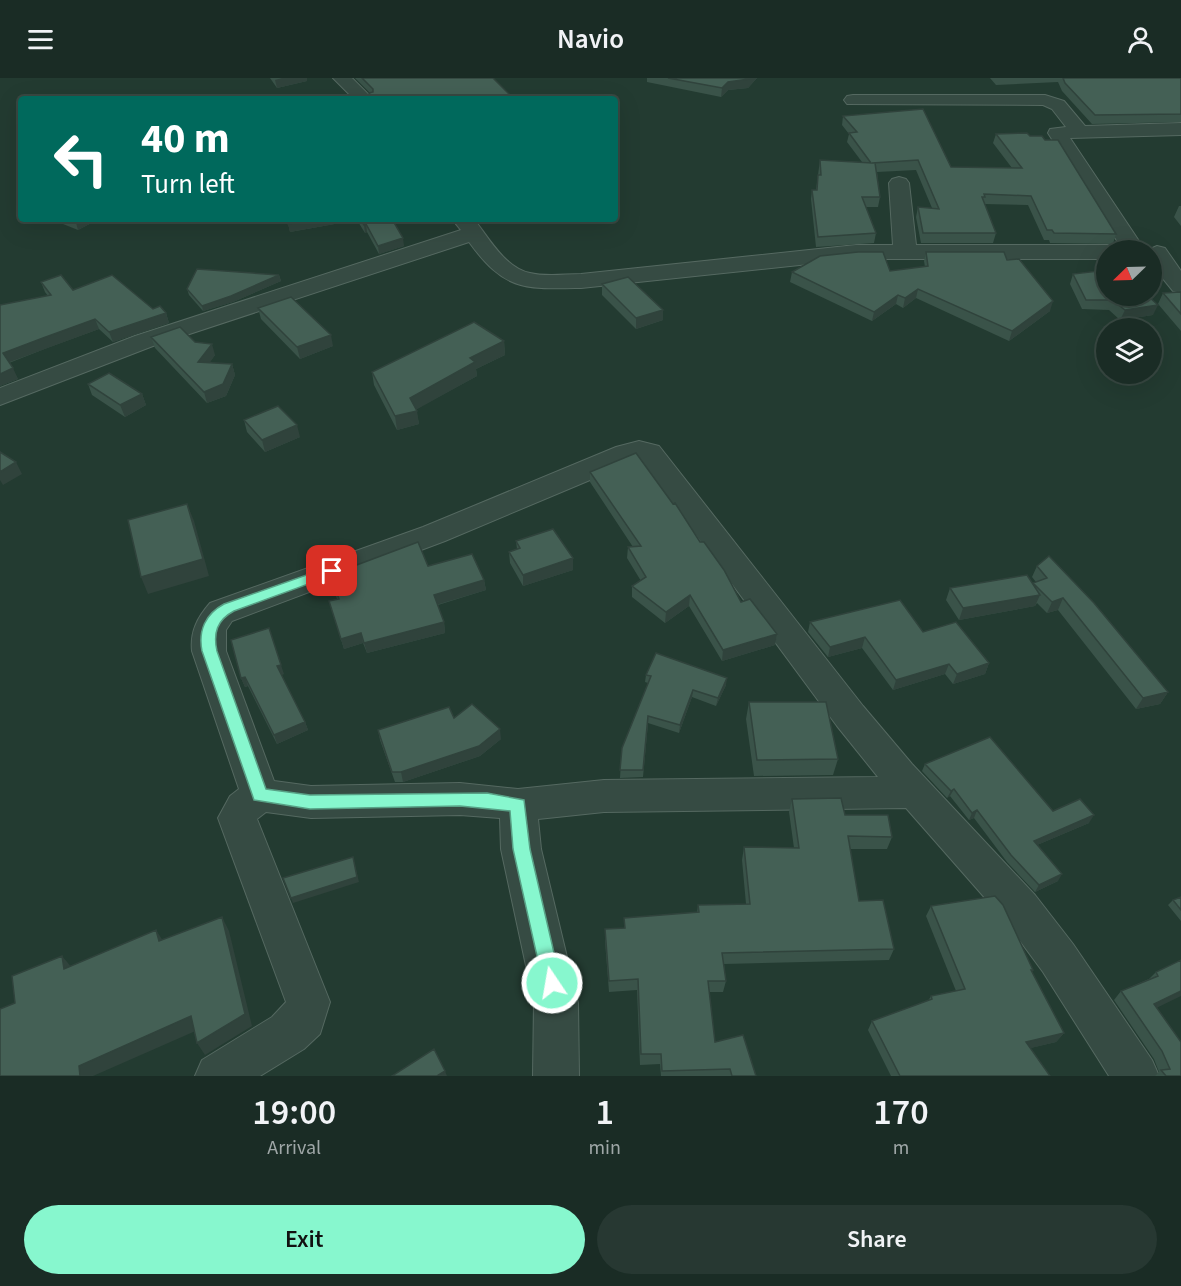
<!DOCTYPE html>
<style>
body{margin:0;font-family:"Source Sans 3",sans-serif;background:#273832;color:#f1f3f6;height:100vh;display:flex;flex-direction:column;font-size:22px;white-space:nowrap}
*{box-sizing:border-box;margin:0}
p{font-size:20px;color:#9fa7a7}
.icon{flex:none;width:33px;height:33px;fill:none;stroke:currentColor;stroke-width:2;stroke-linecap:round;stroke-linejoin:round}
.map{position:relative;height:998px;overflow:hidden}
.side{display:flex;flex-direction:column;background:#1a2c25;flex:1}
.side>*{flex:none}
.hud{position:absolute;left:18px;top:18px;width:600px;height:126px;border-radius:6px;box-shadow:0 6px 24px #0002,0 0 0 2px #384842;background:#00695c;color:#fff;overflow:hidden}
.needle{width:39px;rotate:247deg}
.fabs{position:absolute;left:1096px;top:162px;display:grid;gap:12px}
.fabs a{display:grid;place-items:center;width:66px;height:66px;border-radius:50%;background:#1a2c25;box-shadow:0 6px 24px #0002,0 0 0 2px #384842;font-size:30px}
.pin{position:absolute;display:grid;place-items:center;width:51px;height:51px;color:#fff;margin:-26px;border-radius:12px;box-shadow:0 3px 9px #0006}
.me{position:absolute;width:66px;margin:-33px;rotate:348deg;stroke-linejoin:round;filter:drop-shadow(0 0 4px #0008)}
.turn{display:flex;align-items:center;gap:21px;height:126px;padding:0 24px;font-size:27px}
.turn .icon{width:78px;height:78px;stroke-width:2.5}
.turn b{display:block;font-size:42px;line-height:51px}
.eta{display:flex;justify-content:space-evenly;align-items:center;height:102px;text-align:center}
.eta b{font-size:36px;font-weight:600;line-height:42px}
.primary-button{display:flex;gap:12px;margin-top:auto;padding:12px 24px}
.primary-button a{flex:1;height:69px;border-radius:36px;background:#87f7ce;color:#111;font-size:24px;font-weight:600;line-height:69px;text-align:center}
.primary-button a+a{background:#273832;color:#f1f3f6}
header{display:flex;justify-content:space-between;align-items:center;height:78px;padding:0 24px;background:#1a2c25;font-size:27px;font-weight:600}
.map>svg:first-child{display:block}
</style>
<header><svg class="icon" aria-label="menu" viewBox="0 0 24 24"><path d="M4 6h16M4 12h16M4 18h16"/></svg>Navio<svg class="icon" aria-label="person" viewBox="0 0 24 24"><circle cx="12" cy="8" r="4"/><path d="M4 21q1-7 8-7t8 7"/></svg></header>
<div class="map">
<svg width="1181" height="998" viewBox="0 0 1181 998">
<rect width="100%" height="100%" fill="#233b31"/>
<g fill="none" stroke-linecap="round" stroke-linejoin="round">
<!-- minor casing -->
<g stroke="#556961" stroke-width="2">
<path id="minor" d="M 333,0 L 352,0 L 373,21 L 354,21 Z
M 853,17 L 1045,17 L 1064,23 L 1085,48 L 1181,45 L 1181,57 L 1070,60 L 1145,172 L 1123,172 L 1048,55 L 1050,51 L 1066,49 L 1052,31 L 1043,27 L 847,26 L 844,22 L 847,18 Z
M 899,99 L 906,101 L 909,105 L 916,167 L 1107,167 L 1115,169 L 1117,172 L 1107,172 L 1107,181 L 856,181 L 581,210 C 523,211 505,213 469,164 L 153,268 L 0,327 L 0,310 L 135,258 L 461,152 L 452,141 L 474,141 C 488,159 505,190 530,195 C 546,199 564,196 581,196 L 856,167 L 893,167 L 889,105 L 892,101 Z
M 1157,168 L 1165,170 L 1181,193 L 1181,215 L 1173,213 L 1152,187 L 1152,172 L 1148,172 Z
M 639,363 L 659,368 L 863,628 L 912,686 L 1035,817 L 1073,866 L 1152,982 L 1159,998 L 1109,998 L 1043,894 L 1007,845 L 906,730 L 604,734 L 538,741 L 541,771 L 578,925 L 579,998 L 533,998 L 534,925 L 501,771 L 500,740 L 460,737 L 311,740 L 266,734 L 257,741 L 330,924 L 320,956 L 304,971 L 260,998 L 195,998 L 202,982 L 272,939 L 286,924 L 218,740 L 230,718 L 239,711 L 192,573 C 190,554 197,540 210,525 L 423,449 L 616,369 ZM 640,381 L 837,648 L 878,699 L 604,702 L 518,711 L 460,705 L 311,708 L 274,703 L 226,573 L 226,552 L 232,543 L 445,463 Z"/>
</g>
<!-- minor -->
<use href="#minor" fill="#364b43" fill-rule="evenodd"/>
</g>
<!-- wall -->
<path fill="#3a5349" d="M 270,0 L 307,0 L 307,3 L 277,10 Z
M 355,0 L 493,0 L 514,21 L 370,21 L 369,15 L 370,15 Z
M 647,0 L 757,0 L 748,10 L 728,12 L 721,19 L 647,4 Z
M 990,0 L 1181,0 L 1181,44 L 1092,46 L 1062,13 L 1058,4 L 996,7 Z
M 843,38 L 951,89 L 1012,90 L 993,65 L 996,56 L 1116,156 L 1113,166 L 1050,165 L 1049,162 L 1044,162 L 1028,127 L 984,126 L 996,155 L 993,165 L 921,165 L 916,139 L 918,129 L 932,130 L 916,92 L 877,94 L 880,119 L 878,129 L 866,129 L 876,155 L 874,165 L 816,169 L 811,121 L 812,112 L 816,112 L 820,82 L 862,84 L 847,64 L 849,56 L 842,47 Z
M 1179,128 L 1181,128 L 1181,148 L 1174,139 Z
M 53,141 L 99,141 L 78,152 L 53,142 Z
M 287,141 L 392,141 L 404,168 L 379,176 L 367,154 L 365,155 L 357,142 L 290,154 Z
M 926,174 L 1007,182 L 1050,233 L 1009,263 L 916,220 L 903,230 L 896,226 L 872,243 L 790,204 L 792,194 L 890,193 L 925,189 L 924,183 Z
M 1073,196 L 1153,237 L 1120,242 L 1109,232 L 1082,231 L 1070,206 Z
M 279,197 L 281,203 L 233,224 L 203,233 L 189,217 L 187,211 Z
M 41,204 L 166,235 L 169,245 L 113,264 L 99,251 L 47,270 L 9,285 L 18,301 L 0,308 L 0,227 L 48,218 L 45,214 Z
M 602,206 L 663,242 L 636,251 L 602,217 Z
M 1181,214 L 1181,253 L 1158,226 L 1163,215 Z
M 258,230 L 333,268 L 300,281 L 261,241 Z
M 151,259 L 195,264 L 215,277 L 209,285 L 232,286 L 235,297 L 226,318 L 207,325 L 155,270 Z
M 504,263 L 505,277 L 476,291 L 477,298 L 416,331 L 419,346 L 397,352 L 374,307 L 372,294 Z
M 88,306 L 142,316 L 146,327 L 125,339 L 92,317 Z
M 244,342 L 300,359 L 265,374 L 247,354 Z
M 590,394 L 700,464 L 741,524 L 777,556 L 775,567 L 722,583 L 689,528 L 665,545 L 632,519 L 632,508 L 641,503 L 627,480 L 628,469 L 633,469 L 590,404 Z
M 516,463 L 573,492 L 523,508 L 510,485 L 509,474 L 517,471 Z
M 428,488 L 484,502 L 486,512 L 438,527 L 444,544 L 445,555 L 367,575 L 363,565 L 344,571 L 329,523 L 337,521 L 330,497 Z
M 1037,488 L 1168,614 L 1160,626 L 1136,631 L 1058,532 L 1047,535 L 1037,525 L 1035,528 L 959,542 L 946,522 L 950,510 L 1033,506 L 1036,504 L 1032,499 Z
M 810,544 L 923,554 L 989,585 L 985,596 L 953,606 L 945,596 L 893,612 L 862,570 L 828,579 L 808,554 Z
M 284,596 L 281,597 L 305,644 L 308,652 L 277,666 L 248,608 L 245,609 L 241,600 Z
M 646,597 L 726,607 L 716,628 L 692,619 L 679,655 L 648,645 L 643,699 L 620,700 L 622,670 L 648,605 L 645,604 Z
M 749,624 L 838,681 L 833,697 L 754,698 L 746,641 Z
M 454,640 L 501,661 L 480,678 L 403,704 L 395,704 L 380,662 L 378,652 Z
M 925,686 L 1053,733 L 1089,745 L 1037,767 L 1058,803 L 1035,814 L 1007,784 L 974,740 L 969,742 L 950,718 L 947,720 L 922,693 Z
M 792,721 L 845,737 L 892,759 L 887,771 L 850,771 L 859,823 L 894,871 L 889,882 L 724,886 L 726,903 L 723,914 L 709,914 L 715,964 L 756,998 L 661,998 L 660,986 L 640,987 L 637,912 L 609,914 L 605,863 L 605,851 L 624,850 L 624,840 L 697,835 L 698,827 L 746,826 L 742,782 L 744,769 L 794,770 L 789,734 Z
M 1181,819 L 1181,843 L 1168,827 L 1173,822 Z
M 931,828 L 1033,892 L 1032,894 L 1064,955 L 1056,964 L 1030,970 L 1050,998 L 891,998 L 868,952 L 872,943 L 928,923 L 931,918 L 956,913 L 926,838 Z
M 1181,882 L 1156,930 L 1181,998 L 1155,998 L 1159,994 L 1154,981 L 1114,922 L 1121,913 L 1149,901 L 1156,894 Z"/>
<!-- shaded-wall -->
<path fill="#30433c" d="M 282,0 L 307,0 L 307,3 L 277,10 L 275,2 Z
M 750,0 L 757,0 L 748,10 L 728,12 L 721,19 L 722,10 L 728,4 Z
M 75,141 L 99,141 L 78,152 Z
M 316,141 L 357,141 L 357,142 L 290,154 L 288,146 Z
M 366,146 L 367,154 L 365,155 L 364,147 Z
M 403,160 L 404,168 L 379,176 L 378,168 Z
M 279,197 L 281,203 L 233,224 L 203,233 L 202,228 Z
M 918,211 L 916,220 L 903,230 L 905,220 Z
M 898,217 L 896,226 L 872,243 L 874,234 Z
M 1053,223 L 1050,233 L 1009,263 L 1012,253 Z
M 1158,227 L 1153,237 L 1120,242 L 1125,232 Z
M 663,232 L 663,242 L 636,251 L 636,240 Z
M 166,235 L 169,245 L 113,264 L 109,254 Z
M 95,241 L 99,251 L 7,285 L 3,275 Z
M 331,257 L 333,268 L 300,281 L 297,269 Z
M 504,263 L 505,277 L 476,291 L 477,298 L 412,334 L 410,320 L 470,280 Z
M 212,266 L 215,277 L 202,296 L 198,284 Z
M 232,286 L 235,297 L 226,318 L 207,325 L 204,314 Z
M 13,290 L 18,301 L 0,308 L 0,296 Z
M 142,316 L 146,327 L 125,339 L 120,327 Z
M 417,333 L 419,346 L 397,352 L 395,338 Z
M 297,347 L 300,359 L 265,374 L 262,362 Z
M 16,384 L 22,396 L 3,407 L 0,402 L 0,394 Z
M 187,426 L 194,443 L 209,498 L 148,516 L 141,499 Z
M 573,480 L 573,492 L 523,508 L 523,497 Z
M 484,502 L 486,512 L 436,527 L 434,517 Z
M 690,517 L 689,528 L 665,545 L 666,534 Z
M 1040,517 L 1035,528 L 959,542 L 963,530 Z
M 1063,520 L 1058,532 L 1047,535 L 1052,524 Z
M 444,544 L 445,555 L 367,575 L 364,565 Z
M 361,555 L 363,565 L 344,571 L 341,561 Z
M 777,556 L 775,567 L 722,583 L 723,572 Z
M 865,559 L 862,570 L 828,579 L 830,569 Z
M 989,585 L 985,596 L 953,606 L 957,596 Z
M 949,586 L 945,596 L 893,612 L 896,602 Z
M 281,587 L 284,596 L 280,597 L 277,588 Z
M 245,599 L 248,608 L 245,609 L 241,600 Z
M 727,600 L 726,607 L 716,628 L 718,620 Z
M 693,612 L 692,619 L 679,655 L 680,647 Z
M 1168,614 L 1160,626 L 1136,631 L 1143,620 Z
M 305,644 L 308,652 L 277,666 L 274,657 Z
M 500,651 L 501,661 L 480,678 L 403,704 L 401,694 Z
M 954,711 L 950,718 L 947,720 L 951,713 Z
M 977,732 L 974,740 L 969,742 L 972,735 Z
M 1094,737 L 1089,745 L 1030,770 L 1034,763 Z
M 353,779 L 359,804 L 293,825 L 291,820 Z
M 1062,796 L 1058,803 L 1035,814 L 1039,807 Z
M 222,839 L 229,853 L 252,948 L 205,977 L 197,965 Z
M 156,852 L 165,866 L 159,863 Z
M 62,878 L 73,891 L 64,891 Z
M 1181,913 L 1181,918 L 1146,935 L 1154,926 Z
M 191,938 L 200,951 L 93,998 L 80,998 L 79,988 Z
M 1064,955 L 1056,964 L 1019,973 L 1026,964 Z
M 445,993 L 447,998 L 437,998 Z"/>
<!-- building -->
<path fill="#446055" stroke="#30433c" stroke-width="1.5" d="M 362,0 L 493,0 L 514,21 L 374,21 L 369,15 L 373,14 L 373,11 Z
M 668,0 L 750,0 L 749,1 L 728,4 L 722,10 Z
M 1063,0 L 1181,0 L 1181,36 L 1095,37 L 1065,5 Z
M 923,31 L 951,89 L 1022,90 L 996,56 L 1027,55 L 1030,58 L 1042,58 L 1045,62 L 1058,62 L 1116,156 L 1054,155 L 1052,152 L 1047,152 L 1031,118 L 984,116 L 985,119 L 982,119 L 996,155 L 923,155 L 918,129 L 939,131 L 918,82 L 872,85 L 875,85 L 880,119 L 862,119 L 876,155 L 818,159 L 812,112 L 817,112 L 818,97 L 821,97 L 820,82 L 871,85 L 849,55 L 857,54 L 843,38 Z
M 287,141 L 316,141 L 288,146 Z
M 360,141 L 392,141 L 403,160 L 378,168 L 366,146 L 364,147 Z
M 858,174 L 883,174 L 890,193 L 928,188 L 926,174 L 1004,174 L 1007,182 L 1019,181 L 1053,223 L 1012,253 L 918,211 L 905,220 L 898,217 L 874,234 L 792,194 L 820,178 Z
M 197,191 L 279,197 L 231,218 L 202,228 L 187,211 Z
M 1107,192 L 1107,218 L 1148,218 L 1158,227 L 1125,232 L 1112,222 L 1086,222 L 1073,196 Z
M 61,197 L 73,212 L 112,197 L 153,231 L 160,228 L 166,235 L 109,254 L 95,241 L 43,260 L 3,275 L 13,290 L 0,296 L 0,227 L 51,217 L 41,204 Z
M 628,199 L 663,232 L 636,240 L 602,206 Z
M 1181,214 L 1181,236 L 1163,215 Z
M 291,219 L 331,257 L 297,269 L 258,230 Z
M 474,244 L 504,263 L 470,280 L 475,284 L 410,320 L 417,333 L 395,338 L 372,294 Z
M 180,249 L 195,264 L 212,266 L 198,284 L 232,286 L 223,306 L 204,314 L 151,259 Z
M 109,295 L 142,316 L 120,327 L 88,306 Z
M 278,328 L 297,347 L 262,362 L 244,342 Z
M 0,374 L 16,384 L 0,394 Z
M 636,375 L 673,426 L 675,425 L 700,464 L 704,464 L 724,492 L 741,524 L 750,521 L 777,556 L 723,572 L 690,517 L 666,534 L 632,508 L 646,499 L 628,469 L 641,468 L 590,394 Z
M 187,426 L 203,481 L 141,499 L 128,442 Z
M 553,451 L 573,480 L 523,497 L 509,474 L 520,470 L 516,463 Z
M 418,464 L 428,488 L 472,476 L 484,502 L 434,517 L 444,544 L 364,565 L 361,555 L 341,561 L 329,523 L 339,521 L 330,497 Z
M 1049,478 L 1094,525 L 1168,614 L 1143,620 L 1063,520 L 1052,524 L 1033,505 L 1047,500 L 1037,488 Z
M 1027,497 L 1040,517 L 963,530 L 950,510 Z
M 900,522 L 923,554 L 956,544 L 989,585 L 957,596 L 949,586 L 896,602 L 865,559 L 830,569 L 810,544 Z
M 269,550 L 281,587 L 277,588 L 305,644 L 274,657 L 245,599 L 241,600 L 231,562 Z
M 656,575 L 727,600 L 718,620 L 693,612 L 680,647 L 648,638 L 643,692 L 620,692 L 622,670 L 651,598 L 646,597 Z
M 749,624 L 826,624 L 838,681 L 757,682 Z
M 472,626 L 500,651 L 479,668 L 401,694 L 392,694 L 378,652 L 449,629 L 454,640 Z
M 990,659 L 1053,733 L 1080,721 L 1094,737 L 1034,763 L 1062,796 L 1039,807 L 1011,777 L 977,732 L 972,735 L 954,711 L 951,713 L 925,686 Z
M 841,720 L 845,737 L 888,737 L 892,759 L 848,758 L 859,823 L 883,822 L 894,871 L 722,875 L 726,903 L 708,903 L 715,964 L 743,957 L 756,998 L 732,998 L 730,991 L 662,993 L 661,976 L 641,976 L 638,901 L 609,903 L 605,851 L 625,850 L 624,840 L 699,834 L 698,827 L 750,826 L 744,769 L 799,770 L 792,721 Z
M 353,779 L 357,799 L 291,820 L 283,800 Z
M 995,818 L 1003,827 L 1033,892 L 1031,892 L 1064,955 L 1026,964 L 1050,998 L 900,998 L 872,943 L 932,921 L 931,918 L 965,911 L 931,828 Z
M 1181,819 L 1181,832 L 1173,822 Z
M 222,839 L 245,936 L 197,965 L 191,938 L 79,988 L 80,998 L 0,998 L 0,931 L 15,925 L 12,898 L 62,878 L 64,891 L 156,852 L 159,863 Z
M 1181,882 L 1181,913 L 1154,926 L 1181,964 L 1181,998 L 1166,998 L 1161,992 L 1170,991 L 1162,973 L 1121,913 L 1158,898 L 1156,894 Z
M 434,971 L 445,993 L 437,998 L 392,998 Z"/>
<!-- route -->
<path fill="#87f7ce" stroke="#58a186" stroke-width="1.5" d="M 332,488 L 336,489 L 338,493 L 336,496 L 234,533 C 217,542 213,555 217,573 L 266,711 L 310,717 L 487,715 L 524,722 L 530,771 L 561,905 L 559,912 L 552,914 L 545,912 L 543,905 L 513,771 L 510,733 L 460,728 L 310,731 L 254,722 L 202,573 C 198,553 205,536 224,526 Z"/>
</svg>
<div class="fabs">
<a><svg class="needle" viewBox="-14 -14 28 28"><path d="M0-13l5 13h-10z" fill="#e53935"/><path d="M0 13l5-13h-10z" fill="#9fa7a7"/></svg></a>
<a><svg class="icon" aria-label="layers" viewBox="0 0 24 24"><path d="M12 4l9 5-9 5-9-5zM3 14l9 5 9-5"/></svg></a>
</div>
<div class="pin" style="left:332px;top:493px;background:#d93025"><svg class="icon" aria-label="arrive" viewBox="0 0 24 24"><path d="M6 21V4h12l-3 4 3 4H6"/></svg></div>
<svg class="me" style="left:552px;top:905px" viewBox="-20 -20 40 40"><circle r="17" fill="#87f7ce" stroke="#fff" stroke-width="3"/><path d="M0-11L8 9 0 5-8 9z" fill="#fff"/></svg>
<div class="hud">
<div class="turn"><svg class="icon" aria-label="left" viewBox="0 0 24 24"><path d="M17 20v-9H6M10 6l-5 5 5 5"/></svg><div><b>40 m</b>Turn left</div></div>
</div>
</div>
<section class="side">
<div class="eta">
<div><b>19:00</b><p>Arrival</p></div>
<div><b>1</b><p>min</p></div>
<div><b>170</b><p>m</p></div>
</div>
<div class="primary-button"><a>Exit</a><a>Share</a></div>
</section>
